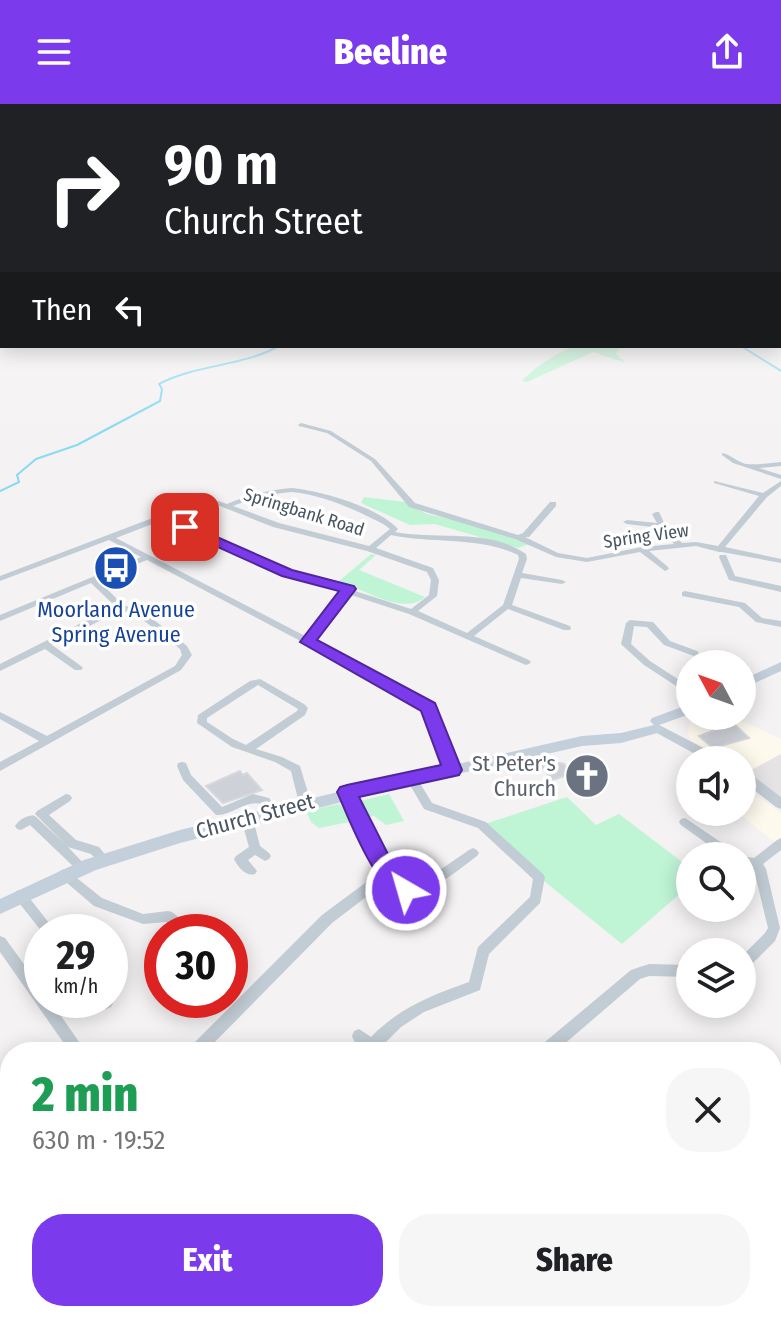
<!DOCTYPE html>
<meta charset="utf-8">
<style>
body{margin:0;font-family:"Fira Sans Condensed",sans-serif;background:#f6f6f6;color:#202124;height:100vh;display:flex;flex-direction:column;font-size:30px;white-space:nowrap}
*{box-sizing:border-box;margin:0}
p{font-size:26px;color:#757577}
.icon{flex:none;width:44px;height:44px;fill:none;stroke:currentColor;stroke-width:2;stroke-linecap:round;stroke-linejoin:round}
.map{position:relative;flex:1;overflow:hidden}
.panel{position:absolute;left:0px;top:938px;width:782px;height:280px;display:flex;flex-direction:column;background:#fff;border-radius:32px 32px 0 0;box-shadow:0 4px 20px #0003}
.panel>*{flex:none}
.top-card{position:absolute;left:0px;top:0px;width:782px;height:244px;box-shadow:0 4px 20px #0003;background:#202124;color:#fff;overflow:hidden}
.needle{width:52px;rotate:311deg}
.buttons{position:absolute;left:676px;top:546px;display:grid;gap:16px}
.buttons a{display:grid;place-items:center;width:80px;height:80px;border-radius:50%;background:#fff;box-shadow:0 4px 20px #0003;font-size:40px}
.speed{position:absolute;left:24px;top:810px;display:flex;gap:16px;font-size:40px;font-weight:700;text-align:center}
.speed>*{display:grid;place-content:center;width:104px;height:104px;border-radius:50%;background:#fff;box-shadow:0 4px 20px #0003;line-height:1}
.speed small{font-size:20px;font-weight:400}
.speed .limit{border:12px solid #d22;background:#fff;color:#111}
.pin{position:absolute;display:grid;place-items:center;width:68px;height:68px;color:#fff;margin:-34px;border-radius:16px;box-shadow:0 4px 12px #0006}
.me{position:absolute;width:88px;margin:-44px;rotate:322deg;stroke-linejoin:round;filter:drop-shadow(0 0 6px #0008)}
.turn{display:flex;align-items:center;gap:28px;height:168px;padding:0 32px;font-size:36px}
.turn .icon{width:104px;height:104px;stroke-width:2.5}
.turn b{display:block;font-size:56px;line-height:68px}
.then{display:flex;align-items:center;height:76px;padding:0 32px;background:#0003;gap:16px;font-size:30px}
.round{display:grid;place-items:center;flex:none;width:84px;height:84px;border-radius:32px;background:#f6f6f6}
.summary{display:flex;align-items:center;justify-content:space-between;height:136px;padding:0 32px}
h1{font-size:48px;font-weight:800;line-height:60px;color:#1e9e55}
.cta{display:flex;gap:16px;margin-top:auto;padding:16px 32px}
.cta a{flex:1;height:92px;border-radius:32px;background:#7c3aed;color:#fff;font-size:32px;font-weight:800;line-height:92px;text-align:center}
.cta a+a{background:#f6f6f6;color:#202124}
header{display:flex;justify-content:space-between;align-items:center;height:104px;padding:0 32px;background:#7c3aed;color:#fff;font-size:36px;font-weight:800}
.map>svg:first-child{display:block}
</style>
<header><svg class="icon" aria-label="menu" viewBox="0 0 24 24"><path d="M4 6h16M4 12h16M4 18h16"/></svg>Beeline<svg class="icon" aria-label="share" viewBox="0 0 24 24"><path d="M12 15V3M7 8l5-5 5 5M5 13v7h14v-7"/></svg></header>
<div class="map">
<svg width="781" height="1218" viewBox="0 0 781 1218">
<rect width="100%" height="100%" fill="#f4f2f2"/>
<!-- commercial -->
<path fill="#fef9ed" d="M 691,612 L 731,612 L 781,635 L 781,650 L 748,668 L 742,665 L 742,656 L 726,656 L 693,638 L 688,631 Z
M 753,689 L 781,709 L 781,743 L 738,709 Z"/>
<!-- education -->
<path fill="#e5e3e4" d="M 781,650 L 781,693 L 748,668 Z"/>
<!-- green -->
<path fill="#bff4d5" d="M 576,242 L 621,242 L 616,250 L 626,259 L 593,248 L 527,278 L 522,277 C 532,265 561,246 576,242 Z
M 364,393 L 405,398 L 427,410 L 472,420 L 529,440 L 518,444 L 435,420 L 410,421 L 361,399 Z
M 371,450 L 376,451 L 359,466 L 425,493 C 402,513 363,483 338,478 Z
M 389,690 L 404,717 L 386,721 L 374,712 L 365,714 L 360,697 Z
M 567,693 L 596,721 L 619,710 L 690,764 L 690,781 L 622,840 L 539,773 L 482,721 Z
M 339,700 L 354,717 L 319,724 L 311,718 L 306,707 Z"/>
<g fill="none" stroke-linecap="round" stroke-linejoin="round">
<!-- stream -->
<path stroke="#89daf3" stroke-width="2" d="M 741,242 L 781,267
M 0,387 L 19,378 L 17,371 L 36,355 L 77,341 L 160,297 L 162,285 L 159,280 C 197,260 241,263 279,242"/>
</g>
<!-- building -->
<path fill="#ced1d7" stroke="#d6d8de" stroke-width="2" d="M 733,619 L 749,634 L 713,644 L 699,632 Z
M 550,657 L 556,665 L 559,659 L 564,660 L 571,670 L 552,676 L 540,660 Z
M 577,657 L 595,662 L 586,665 L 603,679 L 602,685 L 593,688 L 584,686 L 578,679 L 582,666 L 573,669 Z
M 240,667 L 243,671 L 247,669 L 262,686 L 223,699 L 206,682 Z"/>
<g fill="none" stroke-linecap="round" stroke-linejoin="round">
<!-- minor -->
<path fill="#c2ccd4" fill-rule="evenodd" d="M 301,319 L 331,327 L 375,355 L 415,399 L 518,431 L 523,429 L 550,398 L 556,398 L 556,402 L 529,433 L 525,433 L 558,449 L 587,454 L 642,443 L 674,440 L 660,424 L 627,420 L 623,418 L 627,416 L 657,419 L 652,410 L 656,408 L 659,408 L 665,421 L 682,439 L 696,438 L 718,442 L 759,392 L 714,379 L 714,377 L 763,389 L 781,377 L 781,382 L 767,393 L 725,443 L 781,455 L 781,459 L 722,448 L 719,448 L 696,442 L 649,447 L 668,463 L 669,465 L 665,467 L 640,448 L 587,458 L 556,453 L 515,435 L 409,403 L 371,357 L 327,329 L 299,322 L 298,321 Z
M 722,349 C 730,350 737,358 746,360 C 757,361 770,359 781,358 L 781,362 L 759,364 L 781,371 L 781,375 L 733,359 L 722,351 Z
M 292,384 C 321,387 378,403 398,425 L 395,428 C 438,436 489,424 526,450 L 527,455 L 522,469 L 562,476 L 566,478 L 562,480 L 521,474 L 512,501 L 570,522 L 571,524 L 570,526 L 564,526 L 508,505 L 474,532 L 529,556 L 531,558 L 529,560 L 526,561 L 409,510 L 348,490 L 314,537 L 424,595 L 432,601 L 457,666 L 456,669 L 448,669 L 447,666 L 424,605 L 418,599 L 147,456 L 98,476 L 123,501 L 144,508 L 187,542 L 192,551 L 181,566 L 0,667 L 0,658 L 39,637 L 0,615 L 0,608 L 47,632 L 175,562 L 182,551 L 180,545 L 138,512 L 121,506 L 52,541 L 81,562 L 83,564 L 81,566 L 75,566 L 45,545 L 0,567 L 0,560 L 115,502 L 91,479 L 0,517 L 0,511 L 141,453 L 109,436 L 0,477 L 0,472 L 163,410 L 215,396 L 227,400 C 248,391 268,386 292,384 ZM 292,388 C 319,391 342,400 367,412 C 375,416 383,419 390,425 L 369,442 L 279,419 L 233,402 C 253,394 271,390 292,388 ZM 215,400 L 273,423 L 367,447 L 427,468 L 431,476 L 429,491 L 411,505 L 352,486 L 351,483 L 345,484 C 281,466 230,446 172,413 ZM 165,415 C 198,434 232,452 268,466 C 292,475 317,481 341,488 L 307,533 L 116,434 ZM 391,431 C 434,440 478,432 518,451 L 519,455 L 503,501 L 467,529 L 418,507 L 437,492 L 439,476 L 433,464 L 376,444 Z
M 720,451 L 726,451 L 735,472 L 781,482 L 781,488 L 729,476 L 719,453 Z
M 685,487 L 745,499 L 762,514 L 781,517 L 781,523 L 756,518 L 739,503 L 682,492 L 682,488 Z
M 630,516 L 653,518 L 670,537 L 697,547 L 699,549 L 694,552 L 664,541 L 647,523 L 634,522 L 631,540 L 650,557 L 690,583 L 690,591 L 644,561 L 623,542 L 621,540 L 626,519 Z
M 260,575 L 304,600 L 308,604 L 305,611 L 256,645 L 282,653 L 300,662 L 311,699 L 309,702 L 301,702 L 299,699 L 291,667 L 275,658 L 232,643 L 197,619 L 198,611 L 250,577 ZM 258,581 L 298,605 L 297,607 L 246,641 L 233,635 L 207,618 L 207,614 Z
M 182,658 L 186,659 L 191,671 L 222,703 L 253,690 L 269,694 L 278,708 L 276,711 L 268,711 L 261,700 C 245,696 232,712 216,711 L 183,676 L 177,662 L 178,659 Z
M 411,670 L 415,671 L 432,699 L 486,718 L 543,770 L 545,773 L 540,799 L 489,850 L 480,886 L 424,908 L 401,923 L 377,947 L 370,948 L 354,937 L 352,932 L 354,927 L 359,925 L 371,933 C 399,904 432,891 469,878 L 478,843 L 530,793 L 533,775 L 478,724 L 424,705 L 406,674 L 407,671 Z
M 347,684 L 351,685 L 353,688 L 391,767 L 408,781 L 421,779 L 469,746 L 473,744 L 477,746 L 479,749 L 477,752 C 462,763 421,798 402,790 C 397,787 391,781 387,777 L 332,819 L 205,948 L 188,948 L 190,943 L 322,811 L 380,768 L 341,688 L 343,685 Z
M 66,690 L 70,691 L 72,694 L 70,697 L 49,711 L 76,736 L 99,743 L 108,754 L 106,757 L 102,759 L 98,757 L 91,750 L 68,743 L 86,762 L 84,765 L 80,767 L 76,765 L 30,721 L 21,726 L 17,725 L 15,722 C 19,716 28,710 35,712 L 65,740 L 35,710 L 37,707 Z
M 247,711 L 251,712 L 253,715 L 260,742 L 269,749 L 271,752 L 269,755 L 265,757 L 255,751 L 248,756 L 257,767 L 255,770 C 246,773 238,763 234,755 L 236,752 L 249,743 L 241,715 L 243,712 Z
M 685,714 L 737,749 L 739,752 L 724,752 L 681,721 L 679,718 L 681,715 Z
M 781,734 L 781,746 L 763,760 L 766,765 L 780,824 L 775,837 L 747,865 L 742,867 L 742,852 L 765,829 L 768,824 L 754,766 L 752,763 L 742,761 L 742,752 L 740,752 L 754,754 L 777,736 Z
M 64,765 L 68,767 L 102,794 L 143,810 L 168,807 L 172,808 L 192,824 L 193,828 L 178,828 L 166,818 L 143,820 L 94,802 L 60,773 L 58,770 L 60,767 Z
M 20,786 L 24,787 L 56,828 L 42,828 L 16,795 L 14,791 L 16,787 Z
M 0,832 L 5,834 L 42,885 L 42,896 L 50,896 L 86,948 L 70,948 L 0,848 Z
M 649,860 L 690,861 L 690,873 L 649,872 L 640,875 L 555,948 L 537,948 L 539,943 L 631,866 Z
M 110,893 L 113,899 L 111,903 L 106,905 L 101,903 L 97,896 L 110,896 Z
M 772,1009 L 781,1012 L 781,1028 L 772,1025 Z"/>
<!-- tertiary -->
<path fill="#c2ccd4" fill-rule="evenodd" d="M 659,621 L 721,653 L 722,656 L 706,656 L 655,628 L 653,625 Z
M 742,665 L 747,667 L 781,693 L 781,705 L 776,703 L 742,677 Z"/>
<!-- secondary -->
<path fill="#c4cfdc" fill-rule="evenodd" d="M 781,558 L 781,567 L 742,585 L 742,576 Z
M 690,600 L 690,610 L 659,621 L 663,625 L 661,628 L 621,639 L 582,642 L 413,680 L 180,739 L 96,766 L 0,810 L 0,795 L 84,756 L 180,726 L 413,670 L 582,632 L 621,629 L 654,621 L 650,617 L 652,614 Z"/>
<!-- primary -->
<path fill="#b0c0d2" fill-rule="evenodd" d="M 0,156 L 2,156 L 2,158 L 0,159 Z"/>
</g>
<!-- sky -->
<linearGradient id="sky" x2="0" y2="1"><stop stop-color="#82c3ec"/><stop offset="0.48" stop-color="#faf9f9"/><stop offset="1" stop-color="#faf9f9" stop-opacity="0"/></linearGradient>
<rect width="781" height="326" fill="url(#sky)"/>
<!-- route -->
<path fill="#7c3aed" stroke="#51269a" stroke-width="2" d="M 185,419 L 292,466 L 354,482 L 356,485 L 317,536 L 435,599 L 462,666 L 459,671 L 359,693 L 395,764 L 417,786 L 414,792 C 380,803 349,713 337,688 L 340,683 L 347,681 L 441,661 L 421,607 L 300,538 L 339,487 L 282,472 L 180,426 L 178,423 Z"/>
<!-- icons -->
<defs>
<g id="bus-disc" transform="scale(2.3)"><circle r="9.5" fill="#1a4fb4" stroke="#fff"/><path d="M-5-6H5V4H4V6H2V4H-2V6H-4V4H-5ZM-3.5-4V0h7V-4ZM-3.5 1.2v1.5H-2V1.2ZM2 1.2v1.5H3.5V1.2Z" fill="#fff"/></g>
<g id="church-disc" transform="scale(2.3)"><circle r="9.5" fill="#6b7280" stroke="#fff"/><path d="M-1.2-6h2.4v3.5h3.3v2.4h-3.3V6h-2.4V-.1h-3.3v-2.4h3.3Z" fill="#fff"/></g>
</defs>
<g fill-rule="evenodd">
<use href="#bus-disc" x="116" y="464"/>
<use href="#church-disc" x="587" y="672"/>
</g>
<g text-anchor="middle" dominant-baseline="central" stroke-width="7" stroke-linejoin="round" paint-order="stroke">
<!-- far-street labels -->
<g font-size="18" fill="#485561" stroke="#fff">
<text transform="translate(304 408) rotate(17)">Springbank Road</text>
<text transform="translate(646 432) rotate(-8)">Spring View</text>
</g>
<!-- transit labels -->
<g font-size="22" fill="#164399" stroke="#fff">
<text x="116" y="505">Moorland Avenue<tspan x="116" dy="25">Spring Avenue</tspan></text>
</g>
<!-- worship labels -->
<g font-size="22" fill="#5b616d" stroke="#fff" text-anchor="end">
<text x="556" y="659">St Peter's<tspan x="556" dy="25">Church</tspan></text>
</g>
<!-- street labels -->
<g font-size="22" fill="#485561" stroke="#fff">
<text transform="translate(255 712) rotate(-15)">Church Street</text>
</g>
</g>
</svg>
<div class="buttons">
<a><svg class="needle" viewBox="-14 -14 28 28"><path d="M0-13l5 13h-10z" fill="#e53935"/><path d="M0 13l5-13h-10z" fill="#757577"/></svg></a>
<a><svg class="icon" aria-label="sound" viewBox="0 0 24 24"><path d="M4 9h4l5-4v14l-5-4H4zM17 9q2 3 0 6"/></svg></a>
<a><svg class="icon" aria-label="search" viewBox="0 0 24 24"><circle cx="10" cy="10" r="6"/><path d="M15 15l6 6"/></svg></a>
<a><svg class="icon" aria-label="layers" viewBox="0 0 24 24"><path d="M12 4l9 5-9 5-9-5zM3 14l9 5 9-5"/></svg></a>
</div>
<div class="speed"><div>29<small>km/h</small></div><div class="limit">30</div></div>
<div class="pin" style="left:185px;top:423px;background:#d93025"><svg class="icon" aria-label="arrive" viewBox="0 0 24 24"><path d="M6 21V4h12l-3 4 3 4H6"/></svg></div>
<svg class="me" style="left:406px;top:786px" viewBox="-20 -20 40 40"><circle r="17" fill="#7c3aed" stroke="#fff" stroke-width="3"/><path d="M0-11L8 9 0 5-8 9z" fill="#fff"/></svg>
<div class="top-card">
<div class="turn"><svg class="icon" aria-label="right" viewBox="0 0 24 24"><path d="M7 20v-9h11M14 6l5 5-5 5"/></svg><div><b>90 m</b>Church Street</div></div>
<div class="then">Then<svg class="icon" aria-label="left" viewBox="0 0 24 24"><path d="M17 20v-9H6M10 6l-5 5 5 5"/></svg></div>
</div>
<section class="panel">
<div class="summary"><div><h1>2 min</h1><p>630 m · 19:52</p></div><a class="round"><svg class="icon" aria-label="close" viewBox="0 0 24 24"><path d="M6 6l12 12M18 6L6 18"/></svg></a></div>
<div class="cta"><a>Exit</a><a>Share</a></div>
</section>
</div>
